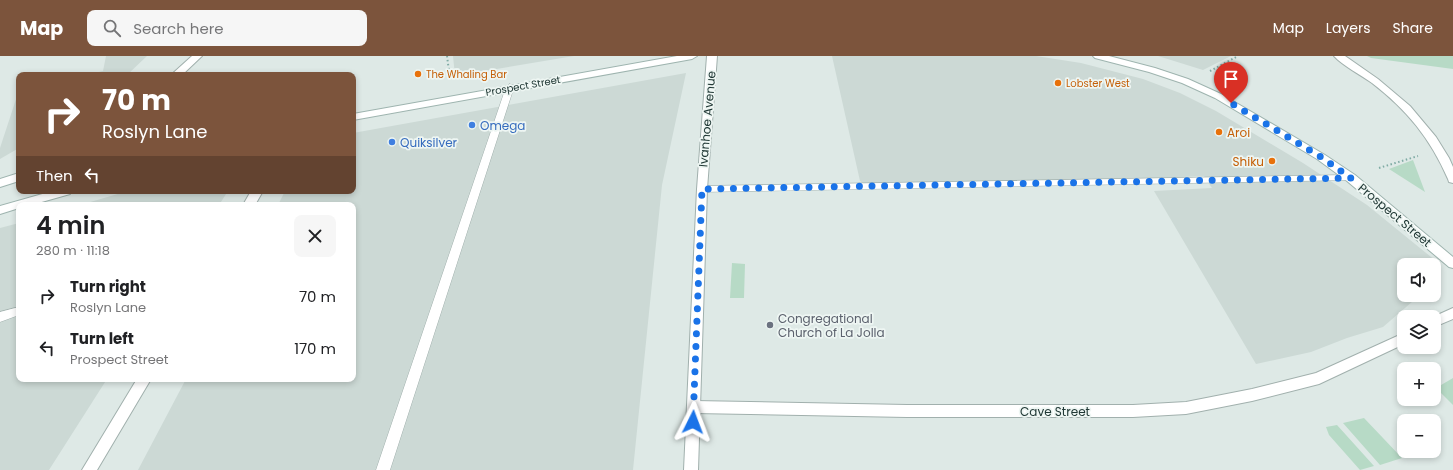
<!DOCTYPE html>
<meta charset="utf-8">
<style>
body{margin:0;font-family:Poppins,sans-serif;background:#f6f6f6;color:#202124;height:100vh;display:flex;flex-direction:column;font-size:15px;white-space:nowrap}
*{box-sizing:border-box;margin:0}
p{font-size:13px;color:#757577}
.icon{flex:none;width:22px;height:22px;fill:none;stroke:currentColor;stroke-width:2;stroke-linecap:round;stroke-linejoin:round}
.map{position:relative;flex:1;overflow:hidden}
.side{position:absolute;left:16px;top:146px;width:340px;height:180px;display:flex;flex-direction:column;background:#fff;border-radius:8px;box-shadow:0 2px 6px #0003}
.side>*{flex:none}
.hud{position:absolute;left:16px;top:16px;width:340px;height:122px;border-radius:8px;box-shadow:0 2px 6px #0003;background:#7c543c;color:#fff;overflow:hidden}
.controls{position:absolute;left:1397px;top:202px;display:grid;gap:8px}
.controls a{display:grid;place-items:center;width:44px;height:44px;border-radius:8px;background:#fff;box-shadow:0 2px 6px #0003;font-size:20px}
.pin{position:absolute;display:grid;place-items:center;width:34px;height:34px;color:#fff;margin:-41px -17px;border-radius:50% 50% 50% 0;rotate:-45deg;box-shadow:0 0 4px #0007}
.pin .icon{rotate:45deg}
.me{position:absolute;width:44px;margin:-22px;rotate:3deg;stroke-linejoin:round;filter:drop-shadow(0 0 3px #0008)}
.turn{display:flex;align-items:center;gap:14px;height:84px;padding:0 20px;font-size:18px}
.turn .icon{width:52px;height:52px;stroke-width:2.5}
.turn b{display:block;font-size:28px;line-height:34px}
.then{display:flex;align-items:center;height:38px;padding:0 20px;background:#0003;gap:8px;font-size:15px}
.round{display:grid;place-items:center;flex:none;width:42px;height:42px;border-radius:8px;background:#f6f6f6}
.head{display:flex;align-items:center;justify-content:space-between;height:68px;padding:0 20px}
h1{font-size:24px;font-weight:600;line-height:30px}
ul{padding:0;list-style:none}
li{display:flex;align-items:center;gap:12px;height:52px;padding:0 20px}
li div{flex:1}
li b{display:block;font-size:15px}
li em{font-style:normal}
header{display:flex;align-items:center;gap:24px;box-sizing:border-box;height:56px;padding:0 20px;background:#7c543c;color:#fff}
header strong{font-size:19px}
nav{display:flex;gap:22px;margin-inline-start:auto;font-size:14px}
.search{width:280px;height:36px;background:#f6f6f6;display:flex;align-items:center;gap:10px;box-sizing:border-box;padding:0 14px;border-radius:8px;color:#757577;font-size:15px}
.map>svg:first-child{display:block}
</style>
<header>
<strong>Map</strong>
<div class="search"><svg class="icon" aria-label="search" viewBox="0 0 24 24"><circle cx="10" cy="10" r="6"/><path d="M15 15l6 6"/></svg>Search here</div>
<nav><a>Map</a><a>Layers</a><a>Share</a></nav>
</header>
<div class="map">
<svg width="1453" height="414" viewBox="0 0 1453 414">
<rect width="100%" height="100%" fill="#dee9e6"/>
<!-- built -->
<path fill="#ccd9d5" d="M 106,0 L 147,0 L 127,19 L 85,19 L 103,15 Z
M 453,0 L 574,0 L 455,20 Z
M 832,0 L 1036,0 L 1081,7 L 1143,23 L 1180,37 L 1216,55 L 1303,107 L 1367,149 L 1436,205 L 1440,213 L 1434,221 L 1434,209 L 1404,209 L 1404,239 L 1420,239 L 1383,271 L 1347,282 L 1311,296 L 1256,308 L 1154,135 L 1212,132 L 1204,120 L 1078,126 L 865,129 L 860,125 Z
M 1158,0 L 1231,0 L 1203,14 Z
M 686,17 L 662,129 L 633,414 L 138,414 L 186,323 L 353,323 L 353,149 L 278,149 L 285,135 L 353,135 L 353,77 Z
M 19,34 L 19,92 L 0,103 L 0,92 Z
M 128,135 L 228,135 L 219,149 L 80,149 Z
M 19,167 L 19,323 L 107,323 L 49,414 L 0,414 L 0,172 Z"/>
<!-- green -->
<path fill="#b7dac6" d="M 1367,0 L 1453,0 L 1453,13 L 1371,2 Z
M 1413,104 L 1425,136 L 1389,113 Z
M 732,207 L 745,208 L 744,242 L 730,242 Z
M 1453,322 L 1453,349 L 1436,332 Z
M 1364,362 L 1402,402 L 1380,409 L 1343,367 Z
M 1337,369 L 1374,410 L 1360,414 L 1329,379 L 1326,371 Z"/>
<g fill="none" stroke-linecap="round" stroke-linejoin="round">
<!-- service casing -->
<g stroke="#a1b0ad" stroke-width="1">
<path id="service" d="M 510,28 L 514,31 L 390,414 L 376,414 L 506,31 Z
M 1351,119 L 1356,122 L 1355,124 L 702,136 L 697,133 L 702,130 Z
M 19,251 L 19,259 L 0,266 L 0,256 Z"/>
</g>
<!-- minor casing -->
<g stroke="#a1b0ad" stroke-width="2">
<path id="minor" d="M 1453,252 L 1453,263 L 1434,271 L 1434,261 L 1433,261 Z
M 1404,277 L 1404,288 L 1319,328 L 1252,345 L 1186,358 L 1133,361 L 907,361 L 694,357 L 689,355 L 687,351 L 689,347 L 694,345 L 907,349 L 1133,349 L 1186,346 L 1252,333 L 1316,317 Z"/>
</g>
<!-- tertiary casing -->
<g stroke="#a1b0ad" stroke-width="2">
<path id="tertiary" d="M 192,0 L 202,0 L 182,19 L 171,19 Z
M 707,0 L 717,0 L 707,133 L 698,414 L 684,414 L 697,133 Z
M 1334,0 L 1345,0 L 1378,23 L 1410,50 L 1436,81 L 1449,102 L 1453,111 L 1453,127 L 1449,126 L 1448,123 C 1430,82 1407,54 1372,27 C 1361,19 1343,10 1334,0 Z
M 251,135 L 263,135 L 255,149 L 243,149 Z
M 137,323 L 151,323 L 97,414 L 82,414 Z"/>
</g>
<!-- secondary casing -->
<g stroke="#9eb4af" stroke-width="2">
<path id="secondary" d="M 677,0 L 697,0 L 692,3 L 353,64 L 353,58 Z
M 1093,0 L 1109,0 L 1155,12 L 1188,23 L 1221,38 L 1325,99 L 1355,119 L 1453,201 L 1453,212 L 1449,211 L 1347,125 L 1317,103 L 1215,42 L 1182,27 L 1149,16 L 1095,2 Z
M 19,117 L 19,125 L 0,131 L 0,123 Z
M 53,135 L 72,135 L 70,138 L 31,149 L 19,149 L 19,152 L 0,158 L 0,150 Z"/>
</g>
<!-- path -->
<path stroke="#7faba4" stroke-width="2" stroke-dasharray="1.5 2.5" stroke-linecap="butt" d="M 447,0 L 450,23
M 1210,15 L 1238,0
M 1379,112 L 1418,100"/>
<!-- service -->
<use href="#service" fill="#fff" fill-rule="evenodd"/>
<!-- minor -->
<use href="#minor" fill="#fff" fill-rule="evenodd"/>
<!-- tertiary -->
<use href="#tertiary" fill="#fff" fill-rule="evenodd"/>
<!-- secondary -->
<use href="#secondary" fill="#fff" fill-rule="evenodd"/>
</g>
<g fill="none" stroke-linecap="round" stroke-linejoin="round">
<!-- route -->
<path stroke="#1a73e8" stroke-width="7" stroke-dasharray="0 12.6" d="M 693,366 L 702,133 L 1351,122 L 1321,101 L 1231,47"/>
</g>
<!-- markers -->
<g fill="#e8710a" stroke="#eef6f3" stroke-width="1.5">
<circle cx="418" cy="18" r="4"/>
<circle cx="1058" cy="27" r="4"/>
<circle cx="1219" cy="76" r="4"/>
<circle cx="1272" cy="105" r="4"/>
</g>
<g fill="#3f7fe0" stroke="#eef6f3" stroke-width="1.5">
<circle cx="472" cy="69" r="4"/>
<circle cx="392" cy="86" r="4"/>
</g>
<circle fill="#6b7280" stroke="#eef6f3" stroke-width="1.5" cx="770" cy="269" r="4"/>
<g text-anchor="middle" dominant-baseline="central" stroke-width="3.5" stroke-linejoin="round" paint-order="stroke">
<!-- far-food labels -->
<g font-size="10" fill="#c56008" stroke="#eef6f3" text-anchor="start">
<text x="426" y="18">The Whaling Bar</text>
<text x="1066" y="27">Lobster West</text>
</g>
<!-- far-street labels -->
<g font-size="10" fill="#203835" stroke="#eef6f3">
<text transform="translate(523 30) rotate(-10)">Prospect Street</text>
</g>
<!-- street labels -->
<g font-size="12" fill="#203835" stroke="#eef6f3">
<text transform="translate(707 63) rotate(-85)">Ivanhoe Avenue</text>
<text transform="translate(1395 159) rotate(40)">Prospect Street</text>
<text x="1055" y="355">Cave Street</text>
</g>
<!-- shop labels -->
<g font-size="12" fill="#366cbe" stroke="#eef6f3" text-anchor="start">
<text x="480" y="69">Omega</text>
<text x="400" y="86">Quiksilver</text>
</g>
<!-- food labels -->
<g font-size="12" fill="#c56008" stroke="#eef6f3" text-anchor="start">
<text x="1227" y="76">Aroi</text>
<text x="1264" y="105" text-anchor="end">Shiku</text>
</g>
<!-- worship labels -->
<g font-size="12" fill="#5b616d" stroke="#eef6f3" text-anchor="start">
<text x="778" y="262">Congregational<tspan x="778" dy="14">Church of La Jolla</tspan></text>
</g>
</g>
</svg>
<div class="controls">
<a><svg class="icon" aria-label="sound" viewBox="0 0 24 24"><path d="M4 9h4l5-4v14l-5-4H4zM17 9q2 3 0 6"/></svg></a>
<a><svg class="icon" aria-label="layers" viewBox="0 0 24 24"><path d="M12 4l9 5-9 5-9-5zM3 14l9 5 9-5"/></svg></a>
<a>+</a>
<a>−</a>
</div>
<div class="pin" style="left:1231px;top:47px;background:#d93025"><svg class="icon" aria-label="arrive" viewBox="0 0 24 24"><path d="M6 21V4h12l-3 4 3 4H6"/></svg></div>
<svg class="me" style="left:693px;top:366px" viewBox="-20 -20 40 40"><path d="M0-17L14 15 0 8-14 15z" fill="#1a73e8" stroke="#fff" stroke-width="4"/></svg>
<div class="hud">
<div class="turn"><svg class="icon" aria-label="right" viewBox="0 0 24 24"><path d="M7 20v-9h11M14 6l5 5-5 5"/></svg><div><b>70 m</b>Roslyn Lane</div></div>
<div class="then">Then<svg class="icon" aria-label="left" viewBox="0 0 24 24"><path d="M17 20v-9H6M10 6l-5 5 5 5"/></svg></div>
</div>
<section class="side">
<div class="head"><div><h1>4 min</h1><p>280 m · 11:18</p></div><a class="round"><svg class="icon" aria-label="close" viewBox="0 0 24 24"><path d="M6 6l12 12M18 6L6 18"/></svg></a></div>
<ul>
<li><svg class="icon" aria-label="right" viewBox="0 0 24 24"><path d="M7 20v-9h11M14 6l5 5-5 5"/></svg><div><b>Turn right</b><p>Roslyn Lane</p></div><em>70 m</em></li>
<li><svg class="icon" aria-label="left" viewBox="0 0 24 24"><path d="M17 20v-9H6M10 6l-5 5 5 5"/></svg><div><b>Turn left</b><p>Prospect Street</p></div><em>170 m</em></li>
</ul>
</section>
</div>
